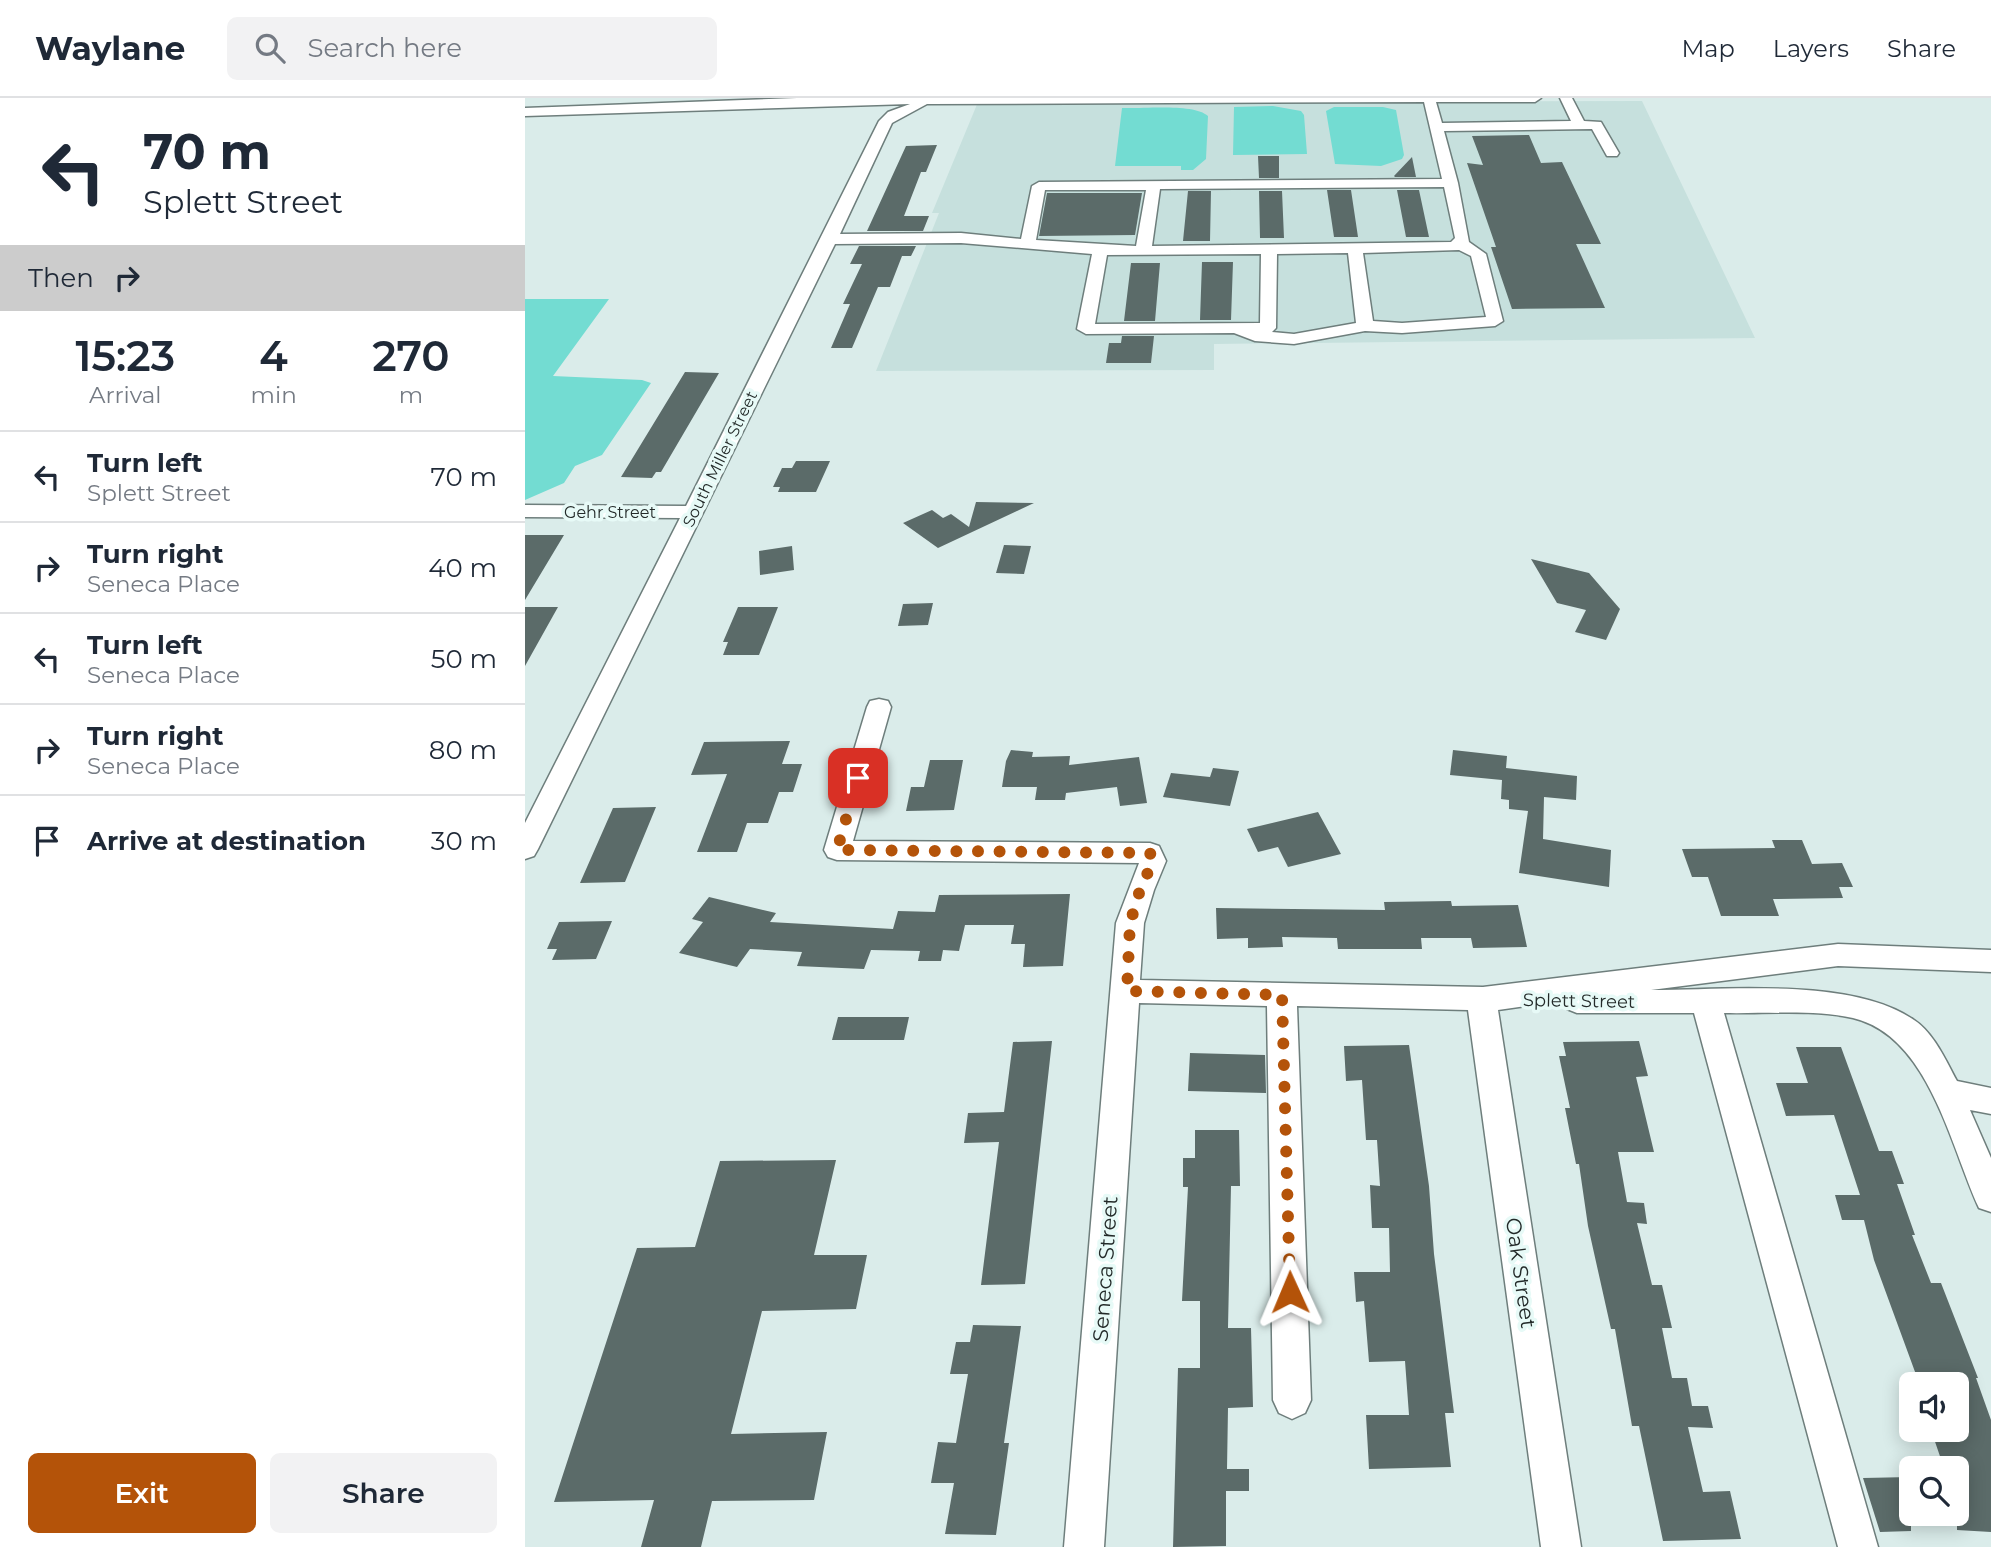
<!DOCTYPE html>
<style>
body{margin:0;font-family:Montserrat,sans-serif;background:#f2f2f3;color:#1f2937;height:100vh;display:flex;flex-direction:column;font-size:26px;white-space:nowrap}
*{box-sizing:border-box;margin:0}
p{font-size:23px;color:#747a83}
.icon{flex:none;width:38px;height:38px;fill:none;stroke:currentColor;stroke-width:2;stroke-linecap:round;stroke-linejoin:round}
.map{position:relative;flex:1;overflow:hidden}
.sheet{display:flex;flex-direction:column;background:#fff;width:525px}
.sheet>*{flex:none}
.guide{background:#fff;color:#1f2937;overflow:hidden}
.fabs{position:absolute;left:1374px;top:1274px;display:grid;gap:14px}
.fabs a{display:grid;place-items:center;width:70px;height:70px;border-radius:10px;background:#fff;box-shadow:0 4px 18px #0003;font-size:35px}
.pin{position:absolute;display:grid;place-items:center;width:60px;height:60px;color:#fff;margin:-30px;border-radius:14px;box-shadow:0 4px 10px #0006}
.me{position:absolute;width:77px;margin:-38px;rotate:359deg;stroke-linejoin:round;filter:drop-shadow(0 0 5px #0008)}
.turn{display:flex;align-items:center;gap:24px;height:147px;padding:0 28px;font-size:32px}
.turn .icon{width:91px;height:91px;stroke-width:2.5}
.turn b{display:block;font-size:49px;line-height:60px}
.then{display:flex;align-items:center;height:66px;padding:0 28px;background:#0003;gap:14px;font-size:26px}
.eta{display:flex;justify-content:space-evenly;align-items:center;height:119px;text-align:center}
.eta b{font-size:42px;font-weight:600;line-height:49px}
.button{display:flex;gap:14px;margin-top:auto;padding:14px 28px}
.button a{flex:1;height:80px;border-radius:10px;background:#b45309;color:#fff;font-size:28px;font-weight:600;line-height:80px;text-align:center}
.button a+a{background:#f2f2f3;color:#1f2937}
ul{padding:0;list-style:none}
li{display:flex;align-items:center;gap:21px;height:91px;padding:0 28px;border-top:2px solid #e0e1e3}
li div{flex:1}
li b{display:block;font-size:26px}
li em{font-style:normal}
header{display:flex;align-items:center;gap:42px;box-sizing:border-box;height:98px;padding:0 35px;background:#fff;border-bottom:2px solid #e0e1e3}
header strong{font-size:33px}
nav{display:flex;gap:38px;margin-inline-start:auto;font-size:24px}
.search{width:490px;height:63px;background:#f2f2f3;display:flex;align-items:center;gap:18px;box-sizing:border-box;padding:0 24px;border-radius:10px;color:#747a83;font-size:26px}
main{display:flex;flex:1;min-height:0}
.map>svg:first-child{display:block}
</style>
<header>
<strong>Waylane</strong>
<div class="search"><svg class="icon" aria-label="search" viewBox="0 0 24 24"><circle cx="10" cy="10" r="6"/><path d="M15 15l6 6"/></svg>Search here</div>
<nav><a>Map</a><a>Layers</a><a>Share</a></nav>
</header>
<main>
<section class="sheet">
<div class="guide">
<div class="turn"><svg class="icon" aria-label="left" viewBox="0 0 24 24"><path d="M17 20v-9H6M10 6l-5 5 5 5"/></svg><div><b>70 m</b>Splett Street</div></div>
<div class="then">Then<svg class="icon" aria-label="right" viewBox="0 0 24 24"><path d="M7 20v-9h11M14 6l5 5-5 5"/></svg></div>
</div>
<div class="eta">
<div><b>15:23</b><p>Arrival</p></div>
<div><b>4</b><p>min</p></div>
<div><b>270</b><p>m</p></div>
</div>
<ul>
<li><svg class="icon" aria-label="left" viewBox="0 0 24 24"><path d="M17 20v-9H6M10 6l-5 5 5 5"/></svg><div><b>Turn left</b><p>Splett Street</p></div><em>70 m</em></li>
<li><svg class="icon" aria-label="right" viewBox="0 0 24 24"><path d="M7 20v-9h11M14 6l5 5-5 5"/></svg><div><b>Turn right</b><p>Seneca Place</p></div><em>40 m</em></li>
<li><svg class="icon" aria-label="left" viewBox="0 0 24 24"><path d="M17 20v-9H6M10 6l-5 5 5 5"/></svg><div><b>Turn left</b><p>Seneca Place</p></div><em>50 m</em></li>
<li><svg class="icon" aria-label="right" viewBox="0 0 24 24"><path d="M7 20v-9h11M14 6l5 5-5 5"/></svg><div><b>Turn right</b><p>Seneca Place</p></div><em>80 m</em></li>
<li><svg class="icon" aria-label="arrive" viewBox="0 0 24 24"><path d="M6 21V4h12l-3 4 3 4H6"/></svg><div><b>Arrive at destination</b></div><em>30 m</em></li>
</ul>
<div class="button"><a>Exit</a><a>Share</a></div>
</section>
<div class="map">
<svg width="1466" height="1449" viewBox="0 0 1466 1449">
<rect width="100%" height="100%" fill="#daecea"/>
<!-- built -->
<path fill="#c6e0dd" d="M 1117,3 L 1230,240 L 689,246 L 689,272 L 351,273 L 414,115 L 407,115 L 453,4 Z"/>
<!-- green -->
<path fill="#73dcd2" d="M 709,9 L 748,8 L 776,13 L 779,17 L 782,56 L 708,57 Z
M 809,9 L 858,9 L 871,12 L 879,57 L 877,61 L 856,68 L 810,66 L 801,13 Z
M 597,10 C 617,11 669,5 683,18 L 681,61 L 668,72 L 656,72 L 656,68 L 590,68 Z
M 0,201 L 84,201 L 28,278 L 117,282 L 126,285 L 77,357 L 50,368 L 39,385 L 0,402 Z"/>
<!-- building -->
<path fill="#5b6b69" d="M 1004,37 L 1016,65 L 1037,64 L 1076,146 L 1051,146 L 1080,210 L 987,211 L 966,149 L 971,149 L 942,65 L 958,67 L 947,38 Z
M 412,47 L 401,74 L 396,74 L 379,118 L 404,118 L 398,133 L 342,133 L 381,48 Z
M 733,58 L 754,58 L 754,80 L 734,80 Z
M 887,59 L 891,79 L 870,79 L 869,78 Z
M 802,92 L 826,92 L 833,139 L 809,139 Z
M 872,92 L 894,92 L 904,139 L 881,139 Z
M 663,93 L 686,93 L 685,143 L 658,143 Z
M 734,93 L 757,93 L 759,140 L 735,140 Z
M 522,95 L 617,95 L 610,137 L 514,138 Z
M 334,148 L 391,148 L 386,158 L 377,158 L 365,189 L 353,189 L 327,250 L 306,250 L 325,206 L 318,206 L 337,166 L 325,166 Z
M 677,164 L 708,164 L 706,222 L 675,222 Z
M 606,165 L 635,165 L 630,223 L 599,223 Z
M 597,238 L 629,238 L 626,265 L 581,265 L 584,245 L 596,245 Z
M 160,274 L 194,275 L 136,374 L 131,374 L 127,380 L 96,379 Z
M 271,363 L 305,363 L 291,394 L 253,394 L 255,389 L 248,389 L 257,370 L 267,370 Z
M 451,404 L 509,405 L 413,450 L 378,425 L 407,412 L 418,420 L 426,416 L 444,429 Z
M 0,437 L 39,437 L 0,502 Z
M 479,447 L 506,448 L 499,476 L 471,475 Z
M 267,448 L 269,472 L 235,477 L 234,453 Z
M 1006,461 L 1064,475 L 1095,511 L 1081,542 L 1050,534 L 1061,512 L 1032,505 Z
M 408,505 L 403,527 L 373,528 L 378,506 Z
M 0,509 L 33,509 L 0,568 Z
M 213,509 L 253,509 L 234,557 L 198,557 L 203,544 L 198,544 Z
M 265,643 L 257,666 L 277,666 L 268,694 L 254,694 L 243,725 L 222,725 L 212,754 L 172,754 L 202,676 L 166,677 L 179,644 Z
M 486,652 L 508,654 L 507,659 L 545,658 L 544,667 L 614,659 L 622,705 L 595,708 L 592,689 L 541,695 L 540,702 L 510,702 L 512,689 L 477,689 L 481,663 Z
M 928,652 L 982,658 L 981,670 L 1052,678 L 1051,702 L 1019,699 L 1018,741 L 1086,752 L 1084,789 L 994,775 L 1003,713 L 984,711 L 984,702 L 976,701 L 977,682 L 925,677 Z
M 405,662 L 438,662 L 429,712 L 381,713 L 386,689 L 399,689 Z
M 688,670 L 714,673 L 705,708 L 638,699 L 646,675 L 685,679 Z
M 131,709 L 100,784 L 55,785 L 88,710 Z
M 793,714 L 816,756 L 763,769 L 753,749 L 733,754 L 722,731 Z
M 1247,742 L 1277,742 L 1287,766 L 1317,765 L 1328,789 L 1314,789 L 1318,800 L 1248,801 L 1254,818 L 1196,818 L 1183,779 L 1167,779 L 1157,751 L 1250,750 Z
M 545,796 L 538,868 L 498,869 L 500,846 L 486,846 L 489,827 L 440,827 L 434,853 L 418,852 L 416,863 L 393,863 L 395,853 L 346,852 L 339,871 L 272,868 L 277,854 L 225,851 L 212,869 L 154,855 L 178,824 L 167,821 L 184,799 L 251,815 L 245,824 L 368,831 L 373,813 L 410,814 L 414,797 Z
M 926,803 L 927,808 L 993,807 L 1002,849 L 948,850 L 946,840 L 896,840 L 897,851 L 813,851 L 812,840 L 757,839 L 758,849 L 723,850 L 723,840 L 692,841 L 691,810 L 860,812 L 859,804 Z
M 87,823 L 71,861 L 27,862 L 32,851 L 22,851 L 34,824 Z
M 313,919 L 384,919 L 379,942 L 307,942 Z
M 527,943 L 500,1186 L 456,1187 L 474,1044 L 439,1045 L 443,1015 L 479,1014 L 488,944 Z
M 1114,943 L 1123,978 L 1111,979 L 1129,1054 L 1093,1054 L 1102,1104 L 1119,1105 L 1122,1126 L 1112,1125 L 1127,1187 L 1137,1187 L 1147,1230 L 1137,1230 L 1147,1280 L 1162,1280 L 1167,1308 L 1183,1308 L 1188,1330 L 1163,1329 L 1178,1394 L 1205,1393 L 1216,1441 L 1138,1443 L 1114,1328 L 1107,1328 L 1090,1231 L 1086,1231 L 1063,1128 L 1054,1066 L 1051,1066 L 1040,1010 L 1045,1010 L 1034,958 L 1041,958 L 1038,944 Z
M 884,947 L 904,1088 L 909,1156 L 929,1315 L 920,1315 L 926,1369 L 844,1371 L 841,1317 L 884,1317 L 880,1263 L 844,1264 L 839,1203 L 831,1204 L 829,1174 L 865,1174 L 864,1130 L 847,1130 L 845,1087 L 855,1088 L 852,1042 L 841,1042 L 837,982 L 821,983 L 819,948 Z
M 1271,949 L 1316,949 L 1354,1053 L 1367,1053 L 1379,1086 L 1372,1086 L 1390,1137 L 1387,1137 L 1406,1185 L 1416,1185 L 1453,1280 L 1451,1280 L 1466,1322 L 1466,1434 L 1432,1432 L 1432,1370 L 1419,1370 L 1406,1332 L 1432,1332 L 1432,1280 L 1393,1282 L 1349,1162 L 1339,1122 L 1317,1122 L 1310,1097 L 1335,1097 L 1309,1017 L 1261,1018 L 1251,985 L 1283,985 Z
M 665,955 L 740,957 L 741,995 L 663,993 Z
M 670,1032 L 714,1032 L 715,1088 L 706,1088 L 703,1230 L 726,1230 L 728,1309 L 703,1310 L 702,1371 L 724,1371 L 724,1393 L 701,1393 L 701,1448 L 648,1449 L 653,1270 L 675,1270 L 675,1203 L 657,1203 L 663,1089 L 658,1089 L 658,1060 L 670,1060 Z
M 311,1062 L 289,1157 L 342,1157 L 331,1211 L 237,1213 L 206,1336 L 302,1334 L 289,1402 L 187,1403 L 176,1449 L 116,1449 L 129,1402 L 29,1404 L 112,1150 L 170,1149 L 195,1063 Z
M 448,1227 L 496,1228 L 479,1345 L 484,1345 L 471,1437 L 420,1436 L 429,1385 L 406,1385 L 413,1344 L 431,1345 L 443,1276 L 425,1276 L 431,1244 L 445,1244 Z
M 1386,1379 L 1386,1433 L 1355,1434 L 1338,1380 Z"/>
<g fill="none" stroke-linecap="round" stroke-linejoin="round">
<!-- minor casing -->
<g stroke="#6e7e7c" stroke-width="3">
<path id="minor" d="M 272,0 L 1016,0 L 1010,4 L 911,4 L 917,25 L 1046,23 L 1035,0 L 1047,0 L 1059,23 L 1076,24 L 1094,55 L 1092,58 L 1082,58 L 1067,31 L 919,33 L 933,85 L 944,144 L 961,156 L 978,223 L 970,228 L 877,235 L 840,233 L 769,246 L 730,243 L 709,235 L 561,236 L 552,231 L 567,156 L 436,145 L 310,146 L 13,751 L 9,758 L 0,761 L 0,725 L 155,420 L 0,419 L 0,407 L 161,408 L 354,23 L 363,14 L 385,6 L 0,18 L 0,10 ZM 899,4 L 917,81 L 514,84 L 507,88 L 496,141 L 436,135 L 315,136 L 367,25 L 402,6 ZM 919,89 L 930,140 L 926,144 L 627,148 L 635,91 ZM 520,92 L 621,92 L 611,148 L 511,142 ZM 934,152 L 946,158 L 961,219 L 877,225 L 848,223 L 838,155 ZM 823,155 L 831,225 L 769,236 L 747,234 L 751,230 L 752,156 ZM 736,156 L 735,225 L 570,226 L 582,157 Z
M 354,601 L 363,603 L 366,609 L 328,743 L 625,745 L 634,748 L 641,763 L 629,792 L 619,825 L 615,882 L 958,889 L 1313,846 L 1466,852 L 1466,874 L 1313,868 L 1126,892 C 1201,892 1327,879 1389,922 C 1409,935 1421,963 1432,983 L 1466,990 L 1466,1016 L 1445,1012 L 1466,1060 L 1466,1114 L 1454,1110 C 1425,1047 1404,938 1328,920 C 1287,911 1240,916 1199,915 L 1353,1449 L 1313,1449 L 1169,915 L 1052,915 L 1042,911 L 1037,903 L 973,912 L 1056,1449 L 1016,1449 L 943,912 L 772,908 L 786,1302 L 780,1315 L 767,1321 L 754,1315 L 748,1302 L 742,908 L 614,905 L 579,1449 L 539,1449 L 591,825 L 614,765 L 312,762 L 303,759 L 299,752 L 342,609 L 345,603 Z"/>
</g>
<!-- minor -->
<use href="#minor" fill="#fff" fill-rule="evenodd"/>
</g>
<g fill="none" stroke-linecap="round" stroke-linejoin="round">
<!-- route -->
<path stroke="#b45309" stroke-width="12" stroke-dasharray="0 21.6" d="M 333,680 L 312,752 L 625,755 L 628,763 L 615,792 L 605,825 L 602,893 L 757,897 L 765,1194"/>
</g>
<g text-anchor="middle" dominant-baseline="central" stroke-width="7" stroke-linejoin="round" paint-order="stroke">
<!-- far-street labels -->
<g font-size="16" fill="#232a29" stroke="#e7faf7">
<text transform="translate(195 361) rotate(-64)">South Miller Street</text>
<text x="85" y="414">Gehr Street</text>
</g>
<!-- street labels -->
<g font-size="18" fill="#232a29" stroke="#e7faf7">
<text transform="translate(1054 903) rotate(1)">Splett Street</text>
</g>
<!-- near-street labels -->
<g font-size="21" fill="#232a29" stroke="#e7faf7">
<text transform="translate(580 1171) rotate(-86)">Seneca Street</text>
<text transform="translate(996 1175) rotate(82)">Oak Street</text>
</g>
</g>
</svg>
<div class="fabs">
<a><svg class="icon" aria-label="sound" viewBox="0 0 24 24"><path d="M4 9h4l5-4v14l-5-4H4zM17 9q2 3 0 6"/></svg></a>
<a><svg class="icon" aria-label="search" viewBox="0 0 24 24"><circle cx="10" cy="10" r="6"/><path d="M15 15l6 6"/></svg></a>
</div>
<div class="pin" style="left:333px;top:680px;background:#d93025"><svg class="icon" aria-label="arrive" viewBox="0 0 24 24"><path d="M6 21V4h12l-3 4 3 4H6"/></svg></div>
<svg class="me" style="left:765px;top:1194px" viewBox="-20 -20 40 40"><path d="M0-17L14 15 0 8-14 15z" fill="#b45309" stroke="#fff" stroke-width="4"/></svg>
</div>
</main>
